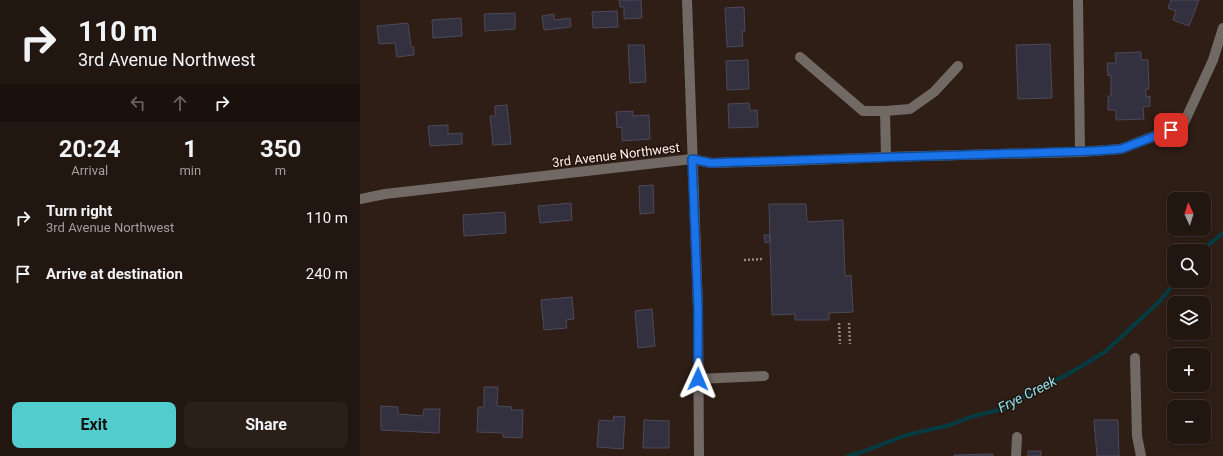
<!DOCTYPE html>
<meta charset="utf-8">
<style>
body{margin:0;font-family:Roboto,sans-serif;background:#2a1f19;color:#f1f3f6;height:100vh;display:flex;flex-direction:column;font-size:15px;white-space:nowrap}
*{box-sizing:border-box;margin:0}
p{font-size:13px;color:#a29f9f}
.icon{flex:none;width:22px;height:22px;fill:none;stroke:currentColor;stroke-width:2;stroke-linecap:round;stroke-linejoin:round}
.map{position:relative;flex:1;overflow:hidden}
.side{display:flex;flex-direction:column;background:#221610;width:360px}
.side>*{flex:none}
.guide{background:#221610;color:#f1f3f6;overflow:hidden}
.needle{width:26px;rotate:356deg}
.buttons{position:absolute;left:807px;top:192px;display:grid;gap:8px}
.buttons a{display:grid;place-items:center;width:44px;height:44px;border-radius:8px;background:#221610;box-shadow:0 2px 6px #0003,0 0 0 1px #3f3530;font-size:20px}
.pin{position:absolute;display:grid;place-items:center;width:34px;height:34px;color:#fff;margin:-17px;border-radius:8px;box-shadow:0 2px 6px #0006}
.me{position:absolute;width:44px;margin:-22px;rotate:1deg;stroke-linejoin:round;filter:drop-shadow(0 0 3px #0008)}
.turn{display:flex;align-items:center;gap:14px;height:84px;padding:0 12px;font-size:18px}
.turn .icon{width:52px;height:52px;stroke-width:2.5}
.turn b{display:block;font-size:28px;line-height:34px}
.lanes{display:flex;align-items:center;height:38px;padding:0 12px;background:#0003;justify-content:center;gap:20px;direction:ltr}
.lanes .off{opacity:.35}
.eta{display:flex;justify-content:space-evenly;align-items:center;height:68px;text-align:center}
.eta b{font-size:24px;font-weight:700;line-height:28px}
.cta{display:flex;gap:8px;margin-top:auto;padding:8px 12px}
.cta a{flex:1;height:46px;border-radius:8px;background:#52cdce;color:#111;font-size:16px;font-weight:700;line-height:46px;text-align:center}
.cta a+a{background:#2a1f19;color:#f1f3f6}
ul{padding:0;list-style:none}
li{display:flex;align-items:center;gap:12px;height:56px;padding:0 12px}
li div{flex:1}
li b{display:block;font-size:15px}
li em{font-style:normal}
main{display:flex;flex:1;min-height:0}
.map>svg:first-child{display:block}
</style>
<main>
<section class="side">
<div class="guide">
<div class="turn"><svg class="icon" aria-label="right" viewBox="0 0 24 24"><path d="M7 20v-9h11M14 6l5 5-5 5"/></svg><div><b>110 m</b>3rd Avenue Northwest</div></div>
<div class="lanes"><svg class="icon off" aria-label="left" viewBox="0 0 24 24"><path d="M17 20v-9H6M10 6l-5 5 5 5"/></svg><svg class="icon off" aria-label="ahead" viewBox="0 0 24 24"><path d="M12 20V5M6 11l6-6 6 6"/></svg><svg class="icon" aria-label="right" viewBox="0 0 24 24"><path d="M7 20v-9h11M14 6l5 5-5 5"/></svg></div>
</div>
<div class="eta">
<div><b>20:24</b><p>Arrival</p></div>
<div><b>1</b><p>min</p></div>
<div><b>350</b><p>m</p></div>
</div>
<ul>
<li><svg class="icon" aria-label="right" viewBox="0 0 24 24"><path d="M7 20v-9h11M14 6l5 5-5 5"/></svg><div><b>Turn right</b><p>3rd Avenue Northwest</p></div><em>110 m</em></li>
<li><svg class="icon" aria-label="arrive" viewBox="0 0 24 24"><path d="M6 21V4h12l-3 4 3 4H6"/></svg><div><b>Arrive at destination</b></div><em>240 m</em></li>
</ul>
<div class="cta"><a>Exit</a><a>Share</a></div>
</section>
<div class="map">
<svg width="863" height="456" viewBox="0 0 863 456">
<rect width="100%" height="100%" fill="#2e1e15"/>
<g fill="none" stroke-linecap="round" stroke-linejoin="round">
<!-- stream -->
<path stroke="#053c43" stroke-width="4" d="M 841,251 L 863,233
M 488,456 L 499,453 L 547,435 L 590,425 L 614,416 L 643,409 L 694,379 L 699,379 L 722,366 L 746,351 L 801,300 L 816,281"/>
</g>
<!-- building -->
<path fill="#333040" stroke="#4c495b" d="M 259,0 L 281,0 L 282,18 L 264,19 L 264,7 L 260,7 Z
M 811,0 L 839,0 L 829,26 L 813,20 L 816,11 L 808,8 Z
M 384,7 L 385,31 L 382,31 L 383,46 L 367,47 L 365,8 Z
M 257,11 L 258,27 L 233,28 L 232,12 Z
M 155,13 L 155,29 L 125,31 L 124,14 Z
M 194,14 L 194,20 L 210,18 L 211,27 L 184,30 L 182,16 Z
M 101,18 L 102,36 L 73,38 L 72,20 Z
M 48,23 L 51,47 L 54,47 L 54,55 L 37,57 L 35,43 L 19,44 L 17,26 Z
M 690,44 L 692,98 L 658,99 L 656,45 Z
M 268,45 L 284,45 L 286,82 L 270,83 Z
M 781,52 L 781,60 L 788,60 L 789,89 L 786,89 L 786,97 L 790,96 L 790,106 L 783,107 L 784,119 L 756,120 L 756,110 L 748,110 L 748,96 L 751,96 L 751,75 L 748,76 L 747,63 L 756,63 L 755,53 Z
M 388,60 L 389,89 L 367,90 L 366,61 Z
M 389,103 L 390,111 L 397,110 L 398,127 L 369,128 L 368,104 Z
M 147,105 L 151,144 L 133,145 L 130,116 L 135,116 L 135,106 Z
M 273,111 L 273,116 L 289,115 L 290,139 L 262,141 L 262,127 L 257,128 L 256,112 Z
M 88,125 L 88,134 L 102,133 L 102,144 L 70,146 L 68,126 Z
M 293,185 L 294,213 L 280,214 L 279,186 Z
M 211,203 L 212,220 L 180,223 L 178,206 Z
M 409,204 L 446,204 L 447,222 L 483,220 L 485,276 L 491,275 L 493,312 L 469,313 L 469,320 L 435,320 L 435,314 L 412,315 Z
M 145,212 L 146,233 L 104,236 L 103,215 Z
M 404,235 L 410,235 L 410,242 L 405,243 Z
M 212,297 L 214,319 L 206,320 L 207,328 L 184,330 L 181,300 Z
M 292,309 L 295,346 L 278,348 L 275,311 Z
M 124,387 L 138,387 L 137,406 L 152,407 L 151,410 L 163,410 L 162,438 L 143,437 L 143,433 L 117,432 L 118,407 L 124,407 Z
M 21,406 L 38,407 L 38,414 L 63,416 L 64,409 L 80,409 L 79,433 L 21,430 Z
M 254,416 L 265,417 L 263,449 L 237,447 L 239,420 L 253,421 Z
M 284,420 L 309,421 L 309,448 L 283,448 Z
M 734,420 L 758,420 L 759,456 L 737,456 Z
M 668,451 L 681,451 L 681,456 L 668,456 Z
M 633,454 L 633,456 L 594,456 L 594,455 Z"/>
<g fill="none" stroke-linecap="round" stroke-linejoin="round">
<!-- path -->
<path stroke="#968881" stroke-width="2.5" stroke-dasharray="2 2" stroke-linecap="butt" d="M 384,260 L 404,259
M 479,323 L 480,344
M 489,323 L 490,344"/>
<!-- minor -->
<path stroke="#716963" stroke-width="10" d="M 327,0 L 338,308 L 339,456
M 718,0 L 720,152
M 440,57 L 503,111 L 525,111
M 526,157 L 525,111 L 550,109 L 574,92 L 598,66
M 0,199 L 25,194 L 332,159 L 351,163 L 426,161 L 526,157 L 720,152 L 761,149 L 823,125 L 853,60 L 863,28
M 775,358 L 777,436 L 781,456
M 338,379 L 404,376
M 656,456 L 657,437"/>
</g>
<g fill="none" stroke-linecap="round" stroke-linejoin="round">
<!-- route casing -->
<g stroke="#114b97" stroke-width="10">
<path id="route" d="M 338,379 L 338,308 L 332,159 L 351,163 L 376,162 L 734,151 L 761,149 L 811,130"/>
</g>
<!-- route -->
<use href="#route" stroke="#1a73e8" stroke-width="7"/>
</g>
<g text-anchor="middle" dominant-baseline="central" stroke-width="3" stroke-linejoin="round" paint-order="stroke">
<!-- street labels -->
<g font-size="13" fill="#fbefea" stroke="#24140c">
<text transform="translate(256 155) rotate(-7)">3rd Avenue Northwest</text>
</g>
<!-- water labels -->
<g font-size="14" font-style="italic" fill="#8ee1f0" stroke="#24140c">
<text transform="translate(667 394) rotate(-27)">Frye Creek</text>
</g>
</g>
</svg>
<div class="buttons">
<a><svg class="needle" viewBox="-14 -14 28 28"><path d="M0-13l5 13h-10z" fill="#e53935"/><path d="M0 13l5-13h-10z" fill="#a29f9f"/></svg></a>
<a><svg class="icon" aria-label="search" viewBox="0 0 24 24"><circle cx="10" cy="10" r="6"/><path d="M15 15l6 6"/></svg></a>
<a><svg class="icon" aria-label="layers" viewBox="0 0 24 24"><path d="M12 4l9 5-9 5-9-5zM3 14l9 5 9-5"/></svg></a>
<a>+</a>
<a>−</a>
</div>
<div class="pin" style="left:811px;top:130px;background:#d93025"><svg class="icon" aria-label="arrive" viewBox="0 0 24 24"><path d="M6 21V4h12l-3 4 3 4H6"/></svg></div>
<svg class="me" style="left:338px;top:379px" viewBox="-20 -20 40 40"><path d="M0-17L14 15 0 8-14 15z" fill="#1a73e8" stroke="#fff" stroke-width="4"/></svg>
</div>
</main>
